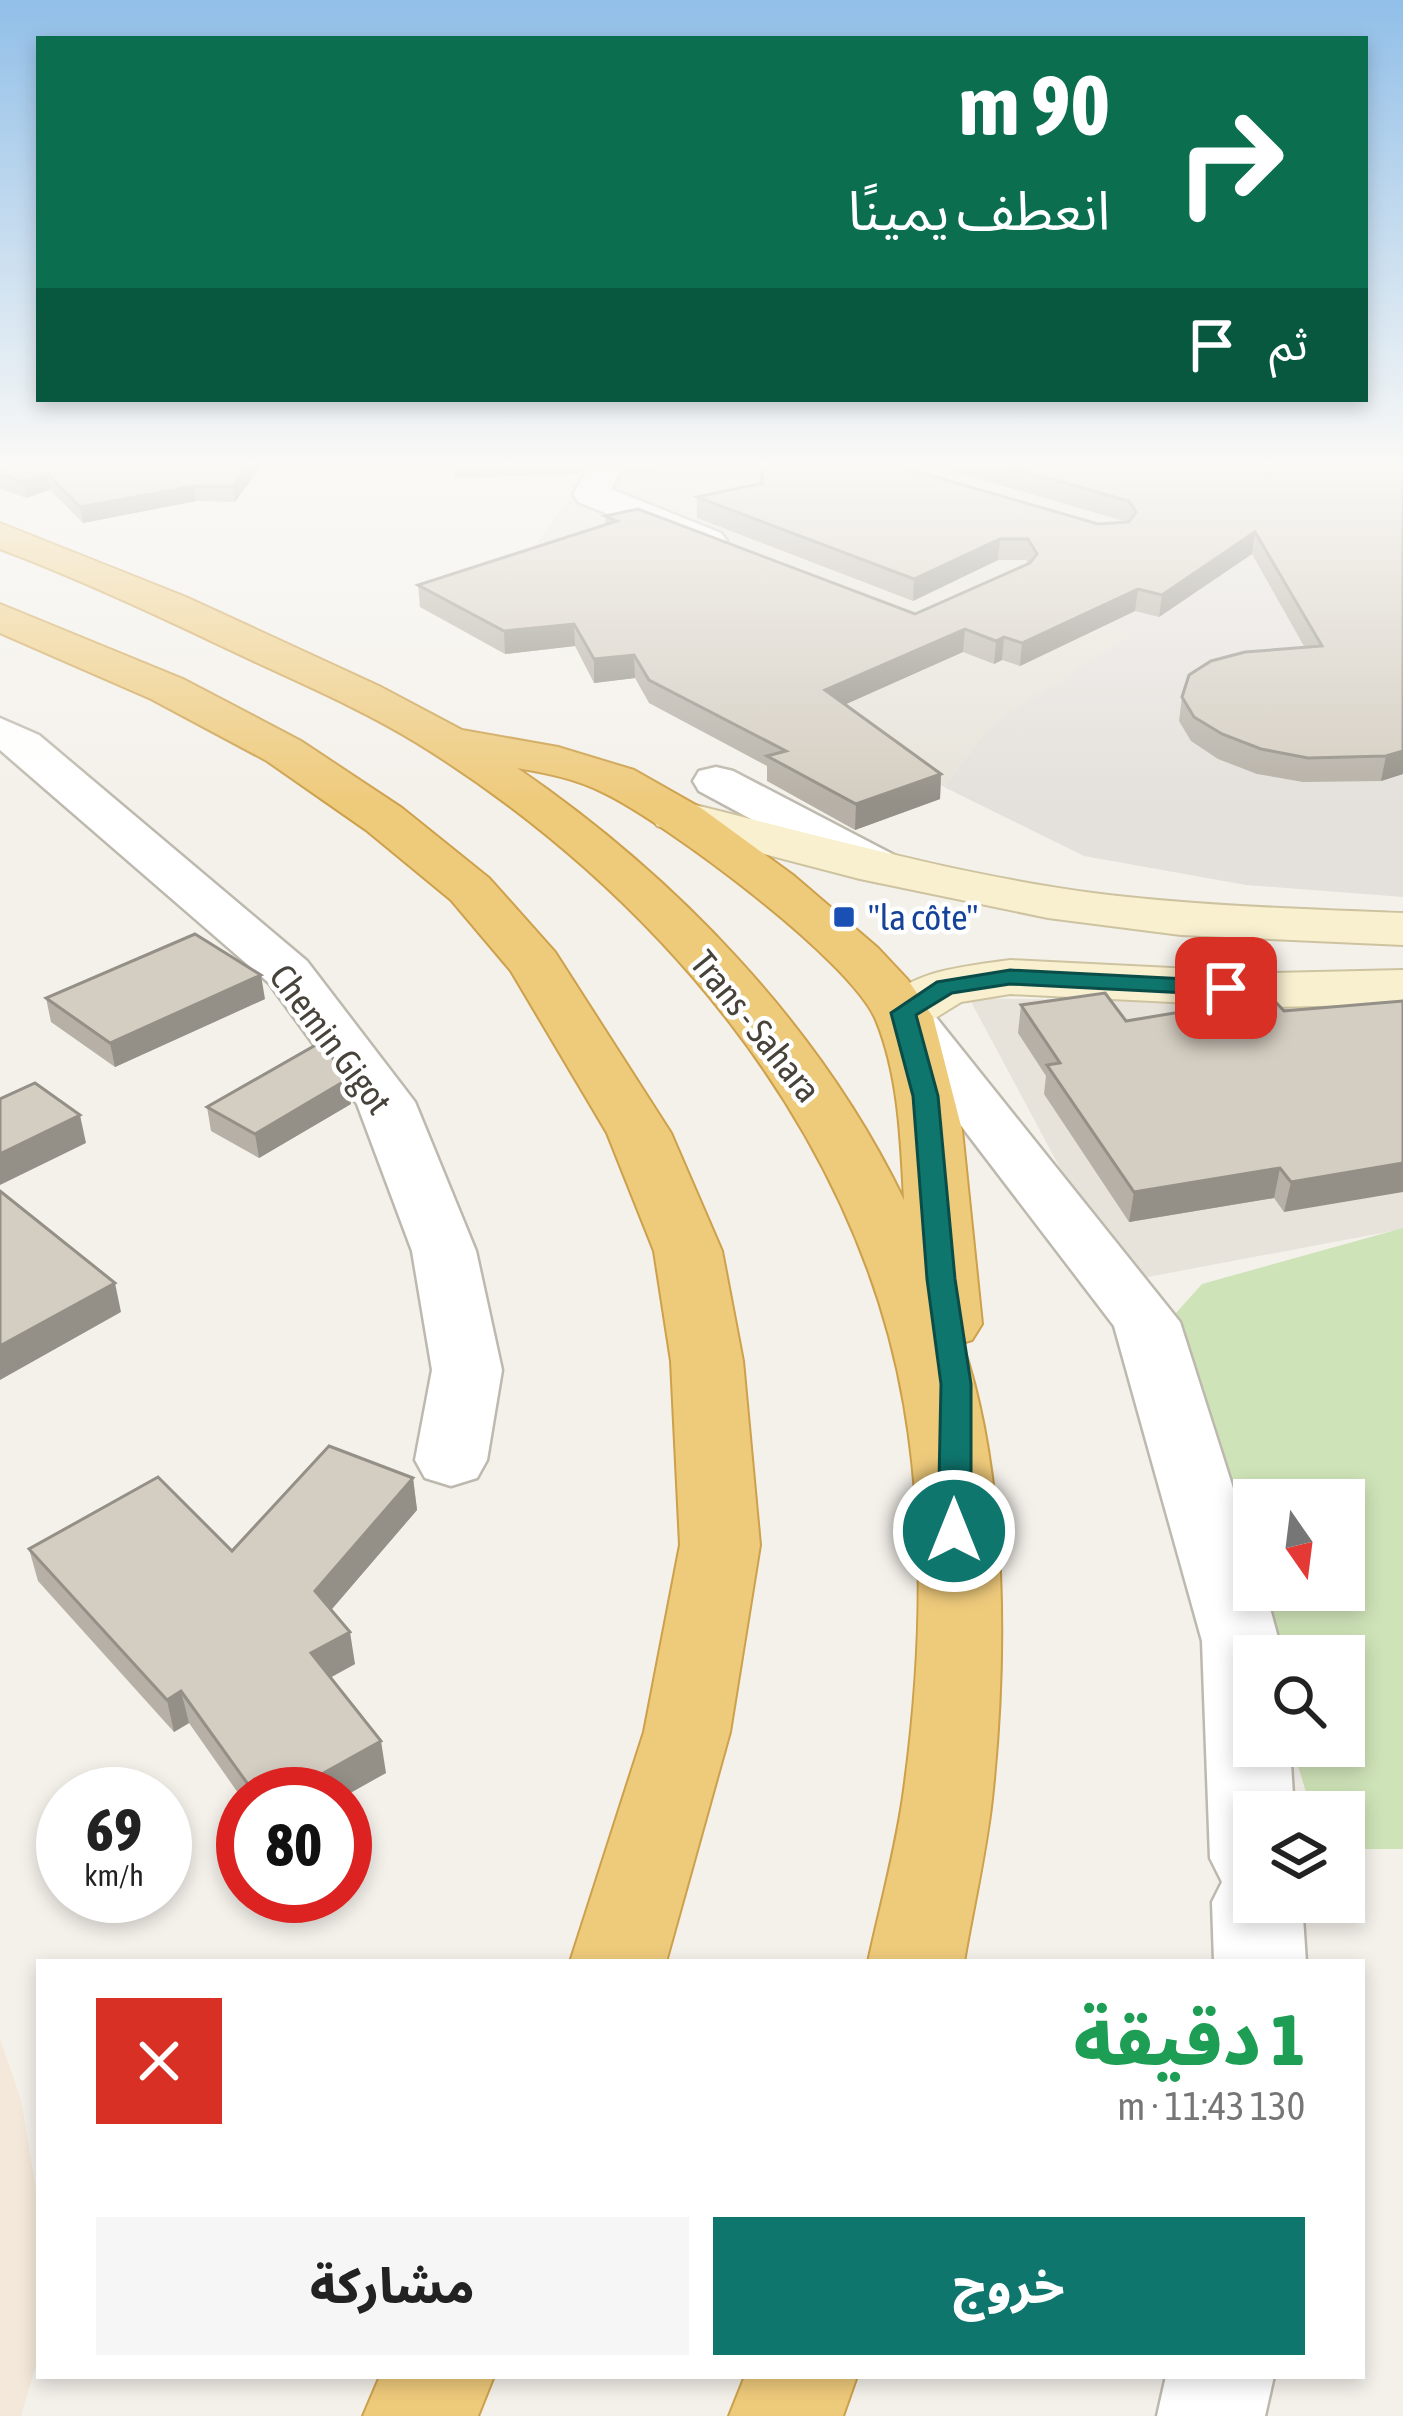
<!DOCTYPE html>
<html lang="ar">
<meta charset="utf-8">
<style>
body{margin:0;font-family:"Asap Condensed","Noto Sans Arabic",sans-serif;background:#f6f6f6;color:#222;direction:rtl;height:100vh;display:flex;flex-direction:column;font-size:45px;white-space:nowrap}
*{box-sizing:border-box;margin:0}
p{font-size:39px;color:#767676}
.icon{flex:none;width:66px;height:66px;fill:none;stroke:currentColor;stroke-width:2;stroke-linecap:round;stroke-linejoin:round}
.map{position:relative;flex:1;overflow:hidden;direction:ltr}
.panel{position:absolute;left:36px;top:1959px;width:1329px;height:420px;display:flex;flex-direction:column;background:#fff;border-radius:0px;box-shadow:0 6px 18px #0003;direction:rtl}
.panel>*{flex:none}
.top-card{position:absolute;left:36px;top:36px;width:1332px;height:366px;border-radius:0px;box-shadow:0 6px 18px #0003;direction:rtl;background:#0b6e4f;color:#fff;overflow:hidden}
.needle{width:78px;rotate:166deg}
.buttons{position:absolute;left:1233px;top:1479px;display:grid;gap:24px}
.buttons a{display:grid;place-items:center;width:132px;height:132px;border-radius:0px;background:#fff;box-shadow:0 6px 18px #0003;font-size:60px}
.speed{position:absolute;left:36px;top:1767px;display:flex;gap:24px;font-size:60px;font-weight:700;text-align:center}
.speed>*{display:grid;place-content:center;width:156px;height:156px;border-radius:50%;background:#fff;box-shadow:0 6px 18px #0003;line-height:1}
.speed small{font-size:30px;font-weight:400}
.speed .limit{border:18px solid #d22;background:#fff;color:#111}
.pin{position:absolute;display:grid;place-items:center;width:102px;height:102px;color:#fff;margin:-51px;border-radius:24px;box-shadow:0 6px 18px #0006}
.me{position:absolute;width:132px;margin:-66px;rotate:0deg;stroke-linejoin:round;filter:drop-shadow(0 0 9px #0008)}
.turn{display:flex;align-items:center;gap:42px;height:252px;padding:0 60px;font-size:54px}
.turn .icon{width:156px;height:156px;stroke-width:2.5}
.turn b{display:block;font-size:84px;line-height:102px}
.then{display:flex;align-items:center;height:114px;padding:0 60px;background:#0003;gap:24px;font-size:45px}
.round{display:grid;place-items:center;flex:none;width:126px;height:126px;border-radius:0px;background:#f6f6f6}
.head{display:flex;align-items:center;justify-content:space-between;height:204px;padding:0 60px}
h1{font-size:72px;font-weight:800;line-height:90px;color:#1e9e55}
.button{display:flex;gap:24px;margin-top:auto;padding:24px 60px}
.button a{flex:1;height:138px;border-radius:0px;background:#0f766e;color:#fff;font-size:48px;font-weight:800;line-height:138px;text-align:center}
.button a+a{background:#f6f6f6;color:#222}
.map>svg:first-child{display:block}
</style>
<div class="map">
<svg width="1403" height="2416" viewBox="0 0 1403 2416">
<rect width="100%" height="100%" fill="#f4f1eb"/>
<!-- residential -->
<path fill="#e7e3da" d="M 594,464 L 1248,464 L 1016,591 L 1131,635 L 995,723 L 944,787 L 533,548 Z
M 969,998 L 1403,1006 L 1403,1229 L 1121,1282 Z"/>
<!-- commercial -->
<path fill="#f3e8d9" d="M 0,2039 L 21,2100 L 39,2206 L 39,2355 L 21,2416 L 0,2416 Z"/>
<!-- industrial -->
<path fill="#e4e0dc" d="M 1295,464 L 1403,464 L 1403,897 L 1246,885 L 1084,856 L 944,787 L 994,723 L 1130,635 L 1014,591 Z"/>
<!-- green -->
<path fill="#cfe3b8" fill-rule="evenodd" d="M 1403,1228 L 1403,1849 L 1344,1849 L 1344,1812 L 1312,1812 L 1292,1746 L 1344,1746 L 1344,1656 L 1266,1656 L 1166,1324 L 1202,1284 ZM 1254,1500 L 1344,1500 L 1344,1590 L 1254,1590 Z"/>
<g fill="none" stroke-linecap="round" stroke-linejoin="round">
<!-- street casing -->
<g stroke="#beb9ae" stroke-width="5">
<path id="street" d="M 591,464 L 625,464 L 611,489 L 721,533 L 727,541 L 721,549 L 695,549 L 578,502 L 573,494 Z
M 0,718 L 39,735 L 307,961 L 415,1102 L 476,1251 L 502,1370 L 487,1460 L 477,1478 L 451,1486 L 425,1478 L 415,1460 L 432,1370 L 412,1251 L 357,1104 L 269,983 L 0,750 Z
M 716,767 L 733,771 L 896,856 L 903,867 L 896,878 L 878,882 L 860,878 L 699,791 L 693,781 L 699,771 Z
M 903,996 L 923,1001 L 1180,1322 L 1254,1554 L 1254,1590 L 1265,1590 L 1283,1656 L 1254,1656 L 1254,1746 L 1290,1746 L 1294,1812 L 1254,1812 L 1254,1902 L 1302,1902 L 1306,1962 L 1214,1962 L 1212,1902 L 1222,1882 L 1210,1858 L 1202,1641 L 1114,1326 L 875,1013 L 883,1001 Z
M 1166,2376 L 1274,2376 L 1265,2416 L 1157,2416 Z"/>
</g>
<!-- secondary casing -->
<g stroke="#cec3a0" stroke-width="4">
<path id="secondary" d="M 675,800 C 814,834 951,874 1093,893 C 1196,906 1300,909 1403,913 L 1403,945 L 1181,935 L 1048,918 L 860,879 L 657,826 L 650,815 L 657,804 Z
M 1010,960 L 1273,973 L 1403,970 L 1403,1004 L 1273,1007 L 1010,994 L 961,1002 L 924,1025 L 903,1030 L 882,1025 L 874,1013 C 904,970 963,967 1010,960 Z"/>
</g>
<!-- highway casing -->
<g stroke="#cda04c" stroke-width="4">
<path id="highway" d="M 0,523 L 186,597 L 379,686 L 462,730 L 558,747 L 634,770 L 701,808 L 793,875 L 878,948 L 908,980 L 933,1017 L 962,1130 L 982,1324 L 972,1340 L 962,1343 C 1008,1476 1007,1660 992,1799 C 986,1854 973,1908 964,1962 L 868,1962 C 880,1907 895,1852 903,1797 C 921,1669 926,1531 904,1404 C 856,1126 652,888 417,743 C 363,710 305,685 249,659 C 167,620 85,581 0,549 ZM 517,768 C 547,773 577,779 604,793 C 666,823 851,960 876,1020 C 899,1076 901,1141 904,1200 C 820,1026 675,876 517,768 Z
M 0,604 L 183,679 L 301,741 L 402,808 L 489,878 L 555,952 L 671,1133 L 722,1251 L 743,1361 L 760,1545 L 730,1732 L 666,1962 L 570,1962 L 644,1732 L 680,1545 L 671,1361 L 654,1251 L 607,1133 L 511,971 L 451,900 L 366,830 L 267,761 L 151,699 L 0,633 Z
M 380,2376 L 494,2376 L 478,2416 L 363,2416 Z
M 745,2376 L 857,2376 L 843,2416 L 729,2416 Z"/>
</g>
<!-- street -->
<use href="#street" fill="#fff" fill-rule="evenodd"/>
<!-- secondary -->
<use href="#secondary" fill="#f9f0d0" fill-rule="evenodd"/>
<!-- highway -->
<use href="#highway" fill="#eeca7b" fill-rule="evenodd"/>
</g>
<!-- wall -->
<path fill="#b6b0a6" d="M 0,464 L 262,464 L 235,502 L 196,501 L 83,523 L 50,490 L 26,498 L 0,489 Z
M 453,464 L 588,464 L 580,474 L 454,478 Z
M 625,464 L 891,464 L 1098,524 L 1127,522 L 927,464 L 1403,464 L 1403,774 L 1381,781 L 1303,782 L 1257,774 L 1218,759 L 1191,741 L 1179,721 L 1182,697 L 1305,648 L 1252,554 L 1159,617 L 1135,611 L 1020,666 L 1002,660 L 994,664 L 963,652 L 845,704 L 941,774 L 940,799 L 855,830 L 767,781 L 767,766 L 649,703 L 635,678 L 594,683 L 575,646 L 505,654 L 420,607 L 418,585 L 605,525 L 605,516 L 915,614 L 1028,564 L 1026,560 L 998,560 L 913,601 L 697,518 L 697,497 L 760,484 L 760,468 L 625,472 Z
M 46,998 L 265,999 L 115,1067 L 51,1022 Z
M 1403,1001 L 1284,1212 L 1274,1198 L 1129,1222 L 1044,1094 L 1046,1076 L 1018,1033 L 1021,1005 L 1126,1021 Z
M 348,1079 L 351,1104 L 259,1158 L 211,1131 L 207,1107 Z
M 413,1478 L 417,1510 L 331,1610 L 355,1664 L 331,1677 L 386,1773 L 345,1794 L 243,1794 L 243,1800 L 189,1723 L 174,1732 L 38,1581 L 29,1549 L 232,1551 Z"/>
<!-- shaded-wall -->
<path fill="#949087" d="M 249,464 L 262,464 L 235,502 L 233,487 Z
M 47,474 L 50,490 L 26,498 L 23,482 Z
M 194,486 L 196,501 L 83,523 L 80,507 Z
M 1255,532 L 1252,554 L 1159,617 L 1162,595 Z
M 1000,539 L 998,560 L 913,601 L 914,579 Z
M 1138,589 L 1135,611 L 1020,666 L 1022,643 Z
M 574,624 L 575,646 L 505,654 L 504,631 Z
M 965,629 L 963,652 L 824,714 L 825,690 Z
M 1004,637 L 1002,660 L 994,664 L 996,641 Z
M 634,655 L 635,678 L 594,683 L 594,659 Z
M 1403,751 L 1403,774 L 1381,781 L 1386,756 Z
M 941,774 L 940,799 L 855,830 L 856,804 Z
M 261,975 L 265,999 L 115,1067 L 110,1043 Z
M 348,1079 L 351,1104 L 259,1158 L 255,1134 Z
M 80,1115 L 86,1143 L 0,1185 L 0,1154 Z
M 1403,1163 L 1403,1192 L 1284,1212 L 1291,1182 Z
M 1280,1168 L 1274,1198 L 1129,1222 L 1134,1192 Z
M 115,1283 L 121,1312 L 0,1380 L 0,1346 Z
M 413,1478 L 417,1510 L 320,1623 L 315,1591 Z
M 350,1632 L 355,1664 L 317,1685 L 311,1653 Z
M 181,1691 L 189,1723 L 174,1732 L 167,1700 Z
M 381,1741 L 386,1773 L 345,1796 L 345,1794 L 286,1794 Z"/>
<!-- building -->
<path fill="#d4cdc1" stroke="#949087" stroke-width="3" d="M 0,464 L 249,464 L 233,487 L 194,486 L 80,507 L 47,474 L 23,482 L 0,474 Z
M 761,464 L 891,464 L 1098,524 L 1129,522 L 1136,512 L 1129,501 L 998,464 L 1403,464 L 1403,751 L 1386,756 L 1308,758 L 1261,749 L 1222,734 L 1194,717 L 1182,697 L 1189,675 L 1211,661 L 1245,652 L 1322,646 L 1255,532 L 1162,595 L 1138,589 L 1022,643 L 1004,637 L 996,641 L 965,629 L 825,690 L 941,774 L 856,804 L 767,756 L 786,751 L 649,680 L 634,655 L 594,659 L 574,624 L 504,631 L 418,585 L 617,521 L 605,516 L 638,509 L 915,614 L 1030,563 L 1037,554 L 1028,539 L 1000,539 L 914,579 L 697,497 L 763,483 Z
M 195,934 L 261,975 L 110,1043 L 46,998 Z
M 1105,993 L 1126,1021 L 1271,997 L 1284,1011 L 1403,1001 L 1403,1163 L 1291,1182 L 1280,1168 L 1134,1192 L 1047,1065 L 1060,1063 L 1021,1005 Z
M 321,1042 L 348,1079 L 255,1134 L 207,1107 Z
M 35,1083 L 80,1115 L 0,1154 L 0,1099 Z
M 0,1191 L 115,1283 L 0,1346 Z
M 329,1446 L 413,1478 L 315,1591 L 350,1632 L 311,1653 L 381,1741 L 286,1794 L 255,1794 L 181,1691 L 167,1700 L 29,1549 L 158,1477 L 232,1551 Z"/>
<!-- sky -->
<linearGradient id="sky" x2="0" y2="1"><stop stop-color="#91bfe8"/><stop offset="0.58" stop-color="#faf9f6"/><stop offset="1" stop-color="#faf9f6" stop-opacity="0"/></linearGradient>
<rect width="1403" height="802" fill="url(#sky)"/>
<!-- route -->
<path fill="#0f766e" stroke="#0a4d48" stroke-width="3" d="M 1010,970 L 1226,981 L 1237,988 L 1226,995 L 1010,984 L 952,993 L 916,1015 L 938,1096 L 955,1279 L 971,1384 L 971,1531 L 966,1540 L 943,1540 L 938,1531 L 941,1384 L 927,1279 L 913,1096 L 891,1013 L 937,982 Z"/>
<!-- markers -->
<rect fill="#1a4fb4" stroke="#fff" stroke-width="4.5" x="832" y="905" width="24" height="24" rx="6"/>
<g text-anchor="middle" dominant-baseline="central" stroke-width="9" stroke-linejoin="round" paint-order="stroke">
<!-- transit labels -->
<g font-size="36" fill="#164399" stroke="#fff" text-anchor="start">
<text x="868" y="917">"la côte"</text>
</g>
<!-- street labels -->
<g font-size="36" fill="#47423a" stroke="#fff">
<text transform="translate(756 1026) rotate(51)">Trans - Sahara</text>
<text transform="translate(331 1039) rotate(53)">Chemin Gigot</text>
</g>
</g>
</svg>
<div class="buttons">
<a><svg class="needle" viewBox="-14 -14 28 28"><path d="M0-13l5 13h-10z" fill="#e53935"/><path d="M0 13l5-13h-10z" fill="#767676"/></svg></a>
<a><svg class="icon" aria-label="search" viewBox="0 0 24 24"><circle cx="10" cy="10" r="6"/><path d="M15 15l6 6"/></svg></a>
<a><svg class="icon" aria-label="layers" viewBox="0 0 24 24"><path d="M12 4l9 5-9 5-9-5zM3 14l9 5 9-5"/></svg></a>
</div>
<div class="speed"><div>69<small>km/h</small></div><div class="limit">80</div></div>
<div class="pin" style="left:1226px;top:988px;background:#d93025"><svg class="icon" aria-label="arrive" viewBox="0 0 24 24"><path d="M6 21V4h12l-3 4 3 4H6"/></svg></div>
<svg class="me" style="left:954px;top:1531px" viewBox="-20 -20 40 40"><circle r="17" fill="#0f766e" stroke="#fff" stroke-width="3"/><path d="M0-11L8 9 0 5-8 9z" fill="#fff"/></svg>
<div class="top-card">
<div class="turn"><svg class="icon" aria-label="right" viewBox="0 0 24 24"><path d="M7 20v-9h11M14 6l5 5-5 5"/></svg><div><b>90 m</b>انعطف يمينًا</div></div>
<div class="then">ثم<svg class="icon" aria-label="arrive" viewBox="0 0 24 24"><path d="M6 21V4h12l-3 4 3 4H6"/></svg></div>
</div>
<section class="panel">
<div class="head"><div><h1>1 دقيقة</h1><p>130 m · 11:43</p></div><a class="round" style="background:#d93025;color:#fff"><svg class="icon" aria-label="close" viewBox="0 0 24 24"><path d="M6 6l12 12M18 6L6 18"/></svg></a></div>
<div class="button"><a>خروج</a><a>مشاركة</a></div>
</section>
</div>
